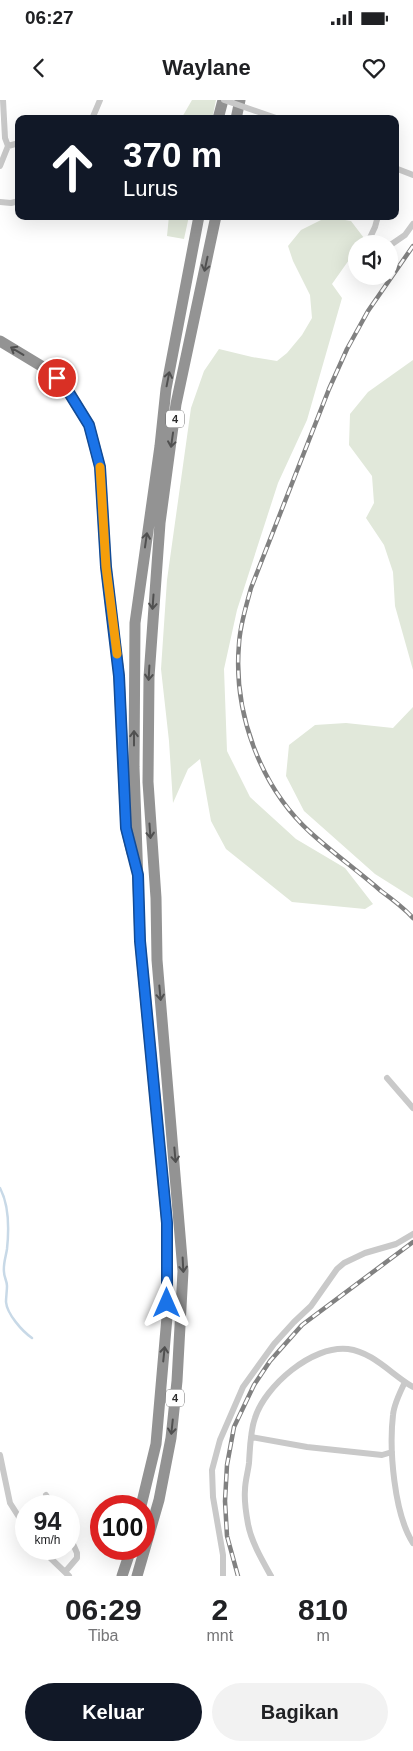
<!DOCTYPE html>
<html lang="id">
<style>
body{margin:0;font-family:Helvetica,sans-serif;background:#f2f2f2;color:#202124;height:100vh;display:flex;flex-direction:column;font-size:19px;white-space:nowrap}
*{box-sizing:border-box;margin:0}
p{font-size:16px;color:#757577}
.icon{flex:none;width:28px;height:28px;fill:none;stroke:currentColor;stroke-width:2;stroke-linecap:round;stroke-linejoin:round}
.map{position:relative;height:1476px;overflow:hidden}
.side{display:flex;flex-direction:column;background:#fff;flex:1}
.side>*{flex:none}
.top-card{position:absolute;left:15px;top:15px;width:384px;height:105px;border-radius:10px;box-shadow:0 5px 20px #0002;background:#111827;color:#fff;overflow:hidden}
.controls{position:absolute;left:348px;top:135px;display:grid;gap:10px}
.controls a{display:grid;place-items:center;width:50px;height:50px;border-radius:50%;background:#fff;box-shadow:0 5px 20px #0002;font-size:25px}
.speed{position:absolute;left:15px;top:1395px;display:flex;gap:10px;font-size:25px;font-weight:700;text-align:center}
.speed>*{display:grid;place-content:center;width:65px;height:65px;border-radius:50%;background:#fff;box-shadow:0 5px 20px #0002;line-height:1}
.speed small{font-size:12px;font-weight:400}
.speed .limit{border:8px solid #d22;background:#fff;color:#111}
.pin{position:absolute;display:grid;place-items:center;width:42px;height:42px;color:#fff;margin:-21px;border:2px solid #fff;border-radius:50%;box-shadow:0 1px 5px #0007}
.me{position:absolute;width:55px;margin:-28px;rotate:0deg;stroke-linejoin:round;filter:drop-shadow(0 0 4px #0008)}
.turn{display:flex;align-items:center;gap:18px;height:105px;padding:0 25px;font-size:22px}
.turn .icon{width:65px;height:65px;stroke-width:2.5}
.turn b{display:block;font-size:35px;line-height:42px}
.eta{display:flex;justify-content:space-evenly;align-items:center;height:85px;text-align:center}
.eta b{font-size:30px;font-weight:700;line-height:35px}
.primary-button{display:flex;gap:10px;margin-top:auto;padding:10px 25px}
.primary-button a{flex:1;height:58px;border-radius:30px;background:#111827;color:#fff;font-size:20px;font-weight:700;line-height:58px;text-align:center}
.primary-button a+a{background:#f2f2f2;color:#202124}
.status{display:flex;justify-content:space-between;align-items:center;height:35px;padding:0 25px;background:#fff;direction:ltr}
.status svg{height:14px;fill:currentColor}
header{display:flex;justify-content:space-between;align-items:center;height:65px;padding:0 25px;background:#fff;font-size:22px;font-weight:700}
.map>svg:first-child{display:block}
</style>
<div class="status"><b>06:27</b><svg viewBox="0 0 49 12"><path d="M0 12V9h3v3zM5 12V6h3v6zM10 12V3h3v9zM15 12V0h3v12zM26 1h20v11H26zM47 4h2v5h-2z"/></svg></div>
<header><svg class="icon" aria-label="back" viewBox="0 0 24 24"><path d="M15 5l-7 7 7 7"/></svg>Waylane<svg class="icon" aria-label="heart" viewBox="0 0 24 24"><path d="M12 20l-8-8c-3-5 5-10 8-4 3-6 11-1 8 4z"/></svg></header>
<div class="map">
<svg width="413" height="1476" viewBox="0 0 413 1476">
<rect width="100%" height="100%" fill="#fff"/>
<!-- green -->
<path fill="#e1e8da" d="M 192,0 L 216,0 L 212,19 L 181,19 Z
M 169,116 L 189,116 L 184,139 L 167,136 Z
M 327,117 L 351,121 L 364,138 L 360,144 L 356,144 L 356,150 L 332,184 L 342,198 L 307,320 L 278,383 L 237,510 L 224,569 L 227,651 L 250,697 L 296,739 L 345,768 L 373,804 L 365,809 L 292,802 L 226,749 L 211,721 L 200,659 L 188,669 L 173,703 L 169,641 L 161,569 L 167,480 L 191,308 L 204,271 L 219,249 L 252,257 L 277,261 L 287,253 L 302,235 L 312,218 L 310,195 L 293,161 L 288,146 L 301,130 Z
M 413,260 L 413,570 L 395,506 L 393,472 L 384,445 L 366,418 L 374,403 L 372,376 L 349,345 L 350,314 L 368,292 Z
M 413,607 L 413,798 L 375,774 L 304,711 L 286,676 L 289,645 L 315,625 L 346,623 L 393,628 Z"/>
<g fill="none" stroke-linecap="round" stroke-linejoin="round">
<!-- stream -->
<path stroke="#c8d9e7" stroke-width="2.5" d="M 0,1088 C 9,1105 9,1130 7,1149 C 6,1156 3,1164 4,1172 C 4,1177 7,1181 7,1186 C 7,1191 6,1197 6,1202 C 7,1214 22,1231 32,1238"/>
<!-- street -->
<path stroke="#c9c9c9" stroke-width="6" d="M 3,0 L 5,38 L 8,46 L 19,43
M 92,19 L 100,0
M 0,66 L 8,46
M 395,68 L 413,75
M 0,102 L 11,103 L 19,101
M 367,144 L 375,127 L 378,116
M 389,146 L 405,135 L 413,124
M 387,978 L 413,1008
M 405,1282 C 400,1292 394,1304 393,1315 C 389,1349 394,1414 413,1443
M 251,1337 L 307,1347 L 382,1355 L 392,1352
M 0,1355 L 10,1403 L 26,1428
M 46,1395 L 53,1406
M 41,1449 L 69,1476
M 65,1472 L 77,1458 L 77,1453 L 69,1435
M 223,1476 L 223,1455 L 213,1397 L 212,1370 L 220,1340 L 243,1287 L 274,1244 L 294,1222 L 311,1206 L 337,1169 L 344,1163 L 365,1153 L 396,1144 L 413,1134
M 271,1476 C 262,1460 251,1441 248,1424 C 246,1413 244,1401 245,1390 C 245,1381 248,1372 249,1363 C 250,1349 250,1332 255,1318 C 265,1286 312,1245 348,1249 C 373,1252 392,1275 413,1287"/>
<!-- highway -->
<path stroke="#939393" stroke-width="11" d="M 218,19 L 223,0
M 236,19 L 240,0
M 0,241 L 43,267 L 57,278 L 68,291 L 89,325 L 100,367 L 106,467 L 119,575 L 126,728 L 132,753
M 141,1406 L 156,1344 L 167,1217 L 167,1123 L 140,841 L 134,667 L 135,523 L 160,346 L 166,289 L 199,116
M 122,1476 L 131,1449
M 137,1476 L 159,1400 L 171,1338 L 177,1281 L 183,1171 L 157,860 L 156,798 L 148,682 L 149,577 L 160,423 L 176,304 L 216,116"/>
<!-- rail casing -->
<g stroke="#818181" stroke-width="4.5">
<path id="rail" d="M 413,146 L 368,211 L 347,249 L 329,289 L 251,488 C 246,507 240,525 239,544 C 233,612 260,687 311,733 C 333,753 358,771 381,791 C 392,799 404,808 413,818
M 238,1476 L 227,1436 L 225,1401 L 227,1365 L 234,1327 L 254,1285 L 270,1261 L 302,1225 L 413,1142"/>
</g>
<!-- rail -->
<use href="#rail" stroke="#fff" stroke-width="2.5" stroke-dasharray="8" stroke-linecap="butt"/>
<!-- street-bridge -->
<path stroke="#c9c9c9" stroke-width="6" d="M 224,0 L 279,19"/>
</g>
<!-- one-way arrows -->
<defs><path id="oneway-shaft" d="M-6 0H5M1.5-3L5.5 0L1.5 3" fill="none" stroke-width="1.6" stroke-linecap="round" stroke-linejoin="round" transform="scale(1.25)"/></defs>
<g stroke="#505050">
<use href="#oneway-shaft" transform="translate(206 164) rotate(102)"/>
<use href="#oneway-shaft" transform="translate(17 251) rotate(-149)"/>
<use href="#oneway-shaft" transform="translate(168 279) rotate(-79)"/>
<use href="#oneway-shaft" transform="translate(172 340) rotate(98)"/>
<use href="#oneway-shaft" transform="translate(146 440) rotate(-82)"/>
<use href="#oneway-shaft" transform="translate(153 502) rotate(94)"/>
<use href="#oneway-shaft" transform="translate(149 573) rotate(93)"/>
<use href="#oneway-shaft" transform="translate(134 638) rotate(-90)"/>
<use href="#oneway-shaft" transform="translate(150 731) rotate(86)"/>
<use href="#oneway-shaft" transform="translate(160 893) rotate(85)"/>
<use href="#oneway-shaft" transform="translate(175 1055) rotate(85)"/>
<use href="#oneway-shaft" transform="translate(183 1165) rotate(87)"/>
<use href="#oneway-shaft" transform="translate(164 1254) rotate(-84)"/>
<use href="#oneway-shaft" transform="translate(172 1327) rotate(96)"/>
</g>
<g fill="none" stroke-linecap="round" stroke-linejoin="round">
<!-- route casing -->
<g stroke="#114b97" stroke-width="12">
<path id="route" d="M 57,278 L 68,291 L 89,325 L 100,367 L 106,467 L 119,576 L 126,728 L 138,775 L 140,841 L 167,1123 L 167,1203"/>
</g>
<!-- route -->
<use href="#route" stroke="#1a73e8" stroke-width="9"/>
<!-- slow -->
<path stroke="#f59e0b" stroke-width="9" d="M 100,367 L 106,467 L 117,554"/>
</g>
<g text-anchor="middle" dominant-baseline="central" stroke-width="5" stroke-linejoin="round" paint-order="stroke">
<!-- shield labels -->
<g fill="#fff" stroke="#6b6b6b" stroke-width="1">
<rect x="166" y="310.5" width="18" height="17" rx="4"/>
<rect x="166" y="1289.5" width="18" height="17" rx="4"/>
</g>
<g font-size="11" font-weight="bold" fill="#2c2c2c">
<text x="175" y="319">4</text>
<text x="175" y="1298">4</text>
</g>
</g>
</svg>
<div class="controls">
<a><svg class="icon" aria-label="sound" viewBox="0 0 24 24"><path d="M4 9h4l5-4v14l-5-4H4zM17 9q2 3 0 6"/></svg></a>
</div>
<div class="speed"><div>94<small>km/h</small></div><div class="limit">100</div></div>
<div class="pin" style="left:57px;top:278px;background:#d93025"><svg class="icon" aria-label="arrive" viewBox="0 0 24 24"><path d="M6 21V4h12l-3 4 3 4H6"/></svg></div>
<svg class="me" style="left:167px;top:1203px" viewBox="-20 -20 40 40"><path d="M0-17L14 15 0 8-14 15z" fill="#1a73e8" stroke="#fff" stroke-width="4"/></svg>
<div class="top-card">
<div class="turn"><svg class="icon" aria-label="ahead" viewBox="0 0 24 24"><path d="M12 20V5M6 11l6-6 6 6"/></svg><div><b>370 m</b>Lurus</div></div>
</div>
</div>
<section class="side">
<div class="eta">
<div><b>06:29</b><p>Tiba</p></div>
<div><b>2</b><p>mnt</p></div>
<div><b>810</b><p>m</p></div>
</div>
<div class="primary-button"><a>Keluar</a><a>Bagikan</a></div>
</section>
